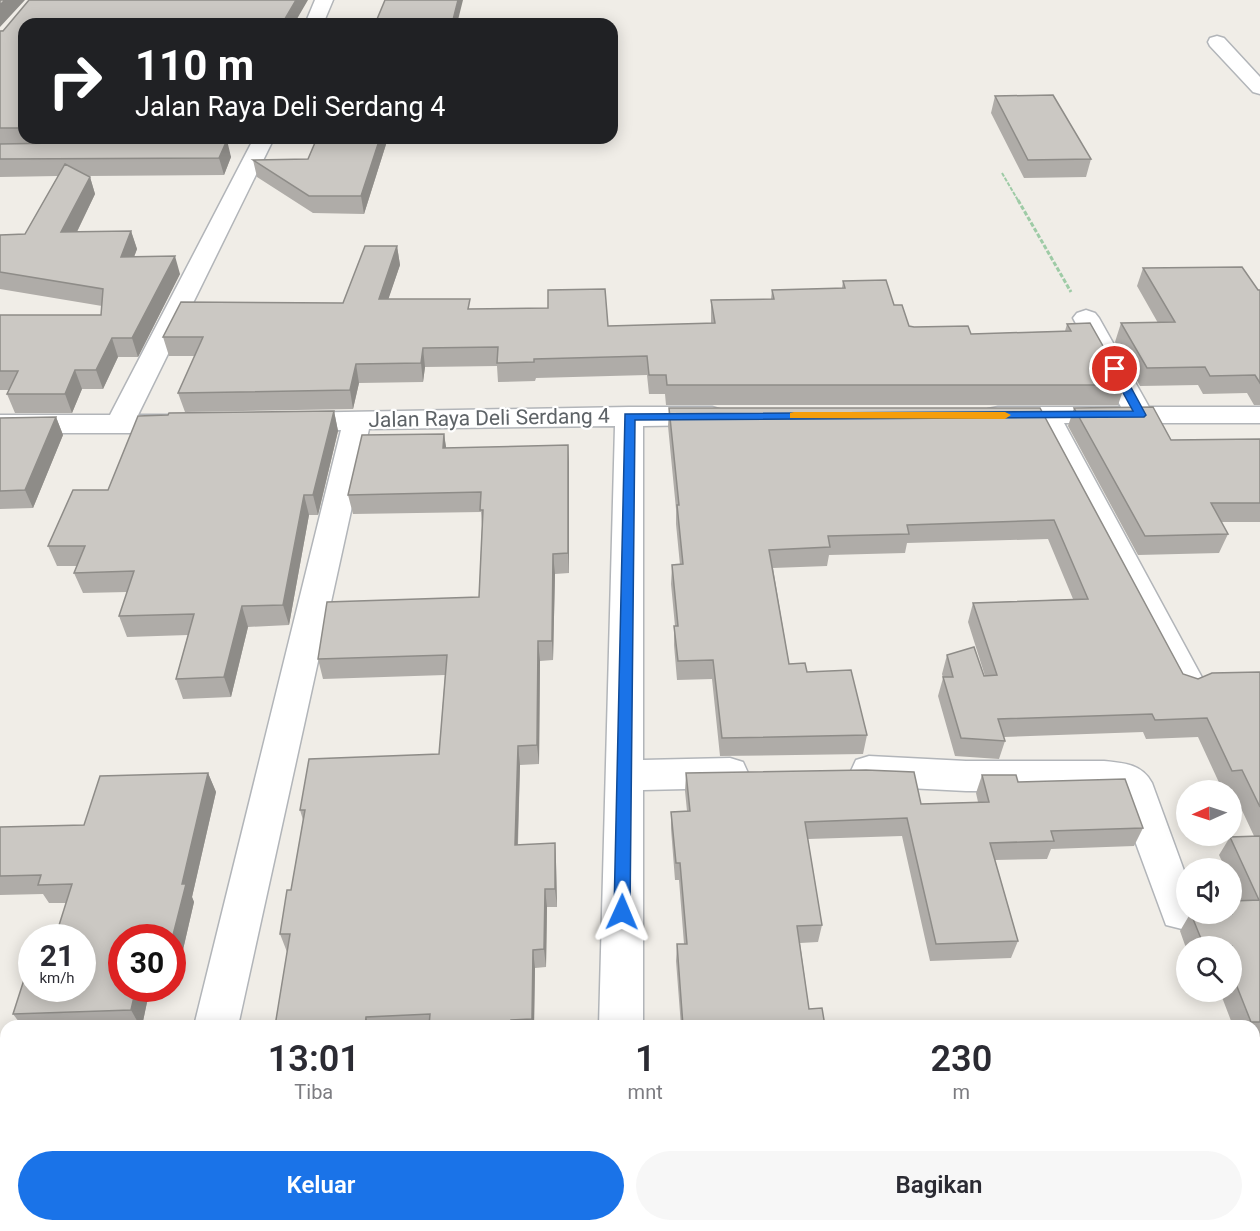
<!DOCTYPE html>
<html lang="id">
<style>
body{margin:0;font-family:Roboto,sans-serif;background:#f7f7f7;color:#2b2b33;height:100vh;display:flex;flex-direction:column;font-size:22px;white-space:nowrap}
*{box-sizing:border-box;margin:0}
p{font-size:20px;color:#7c7c81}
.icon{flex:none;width:33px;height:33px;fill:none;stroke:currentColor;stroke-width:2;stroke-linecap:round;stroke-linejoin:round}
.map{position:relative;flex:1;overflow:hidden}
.panel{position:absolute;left:0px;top:1020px;width:1260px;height:212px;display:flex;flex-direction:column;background:#fff;border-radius:18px 18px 0 0;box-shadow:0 3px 15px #0003}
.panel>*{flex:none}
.banner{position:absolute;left:18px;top:18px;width:600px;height:126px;border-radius:18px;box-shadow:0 3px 15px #0003;background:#202124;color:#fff;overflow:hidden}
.needle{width:39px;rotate:267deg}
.tools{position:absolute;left:1176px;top:780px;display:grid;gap:12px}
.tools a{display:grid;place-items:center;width:66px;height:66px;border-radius:50%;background:#fff;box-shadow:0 3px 15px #0003;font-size:30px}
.speed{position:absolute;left:18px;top:924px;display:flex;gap:12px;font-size:30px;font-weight:700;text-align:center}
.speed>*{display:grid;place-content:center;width:78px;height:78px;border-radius:50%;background:#fff;box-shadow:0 3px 15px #0003;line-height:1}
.speed small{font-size:15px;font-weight:400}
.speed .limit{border:9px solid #d22;background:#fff;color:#111}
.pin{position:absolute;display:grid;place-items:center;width:51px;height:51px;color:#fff;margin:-26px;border:3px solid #fff;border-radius:50%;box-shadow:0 2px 6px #0007}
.me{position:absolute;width:66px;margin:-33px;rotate:1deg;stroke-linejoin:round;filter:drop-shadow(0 0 4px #0008)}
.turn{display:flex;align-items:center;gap:21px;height:126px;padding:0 18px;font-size:27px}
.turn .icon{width:78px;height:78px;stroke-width:2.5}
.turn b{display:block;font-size:42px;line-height:51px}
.eta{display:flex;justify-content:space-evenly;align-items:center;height:102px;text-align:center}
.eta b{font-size:36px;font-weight:600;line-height:42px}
.primary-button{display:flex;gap:12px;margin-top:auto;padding:12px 18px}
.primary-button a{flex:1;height:69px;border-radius:36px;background:#1a73e8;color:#fff;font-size:24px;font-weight:600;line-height:69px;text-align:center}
.primary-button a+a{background:#f7f7f7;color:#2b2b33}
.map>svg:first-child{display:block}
</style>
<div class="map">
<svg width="1260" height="1231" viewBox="0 0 1260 1231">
<rect width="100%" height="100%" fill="#f0ede7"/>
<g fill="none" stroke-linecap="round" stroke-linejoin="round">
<!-- minor casing -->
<g stroke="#b2b5b9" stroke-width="3">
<path id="minor" d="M 315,0 L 333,0 L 323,24 L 305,24 Z
M 1217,36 L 1224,38 L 1260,77 L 1260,94 L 1253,92 L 1210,46 L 1208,42 L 1210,38 Z
M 254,138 L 274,138 L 138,415 L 178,415 L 188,418 L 192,424 L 188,430 L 178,433 L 0,433 L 0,415 L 110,415 Z
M 1086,310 L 1095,313 L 1099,318 L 1149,407 L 1260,407 L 1260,423 L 1064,423 L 1205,683 L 1200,692 L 1188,696 L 1176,692 L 1035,423 L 998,423 L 988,421 L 984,415 L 988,409 L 998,407 L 1121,407 L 1073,318 L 1077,313 Z
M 629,407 L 712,407 L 722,410 L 726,416 L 722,422 L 712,425 L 643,426 L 643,760 L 730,758 L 743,762 L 748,773 L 743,784 L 730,788 L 643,790 L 643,1026 L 599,1026 L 615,426 L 369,429 L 238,1026 L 194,1026 L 341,430 L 290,431 L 280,428 L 276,422 L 280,416 L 290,413 Z
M 869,756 L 966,761 L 1104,761 C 1124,763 1142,764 1152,783 L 1186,876 L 1186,914 L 1206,914 L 1200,925 L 1186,930 L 1166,925 L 1117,792 L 966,791 L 869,786 L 856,782 L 851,771 L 856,760 Z
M 150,1226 L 198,1226 L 197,1231 L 149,1231 Z
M 595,1226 L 643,1226 L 643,1231 L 595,1231 Z"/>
</g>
<!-- path-far1 -->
<path stroke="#9ecba6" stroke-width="2" stroke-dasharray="4 1.5" stroke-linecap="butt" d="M 1002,173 L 1019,202"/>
<!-- path -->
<path stroke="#9ecba6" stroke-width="3" stroke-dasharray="4.5 2" stroke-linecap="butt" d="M 1018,200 L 1071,292"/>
<!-- minor -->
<use href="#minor" fill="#fff" fill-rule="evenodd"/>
</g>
<!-- wall -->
<path fill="#afaca8" d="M 24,24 L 24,138 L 240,138 L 239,140 L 222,140 L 231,157 L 224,175 L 88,176 L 90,177 L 95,194 L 77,232 L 131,231 L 137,249 L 134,257 L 180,274 L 138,357 L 118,357 L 103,389 L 82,389 L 72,413 L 15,413 L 7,394 L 9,390 L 0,390 L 0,315 L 101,315 L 102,306 L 0,289 L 0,235 L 25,234 L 58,176 L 0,177 L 0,31 Z
M 995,96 L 1091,159 L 1086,177 L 1024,178 L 991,113 Z
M 388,138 L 364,214 L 313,213 L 257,177 L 253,160 L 308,159 Z
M 397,246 L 400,265 L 388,299 L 608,326 L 711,323 L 711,300 L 771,299 L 772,290 L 842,288 L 843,281 L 894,305 L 909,326 L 914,327 L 971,334 L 1065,331 L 1067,324 L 1125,385 L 1118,405 L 666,405 L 665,394 L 649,394 L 647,375 L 536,378 L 535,381 L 498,382 L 497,366 L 425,367 L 423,382 L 359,383 L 353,409 L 185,412 L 178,393 L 195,356 L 169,356 L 163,337 L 343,303 Z
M 1143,268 L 1260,290 L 1260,405 L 1254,405 L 1247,393 L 1203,394 L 1198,385 L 1140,386 L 1115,342 L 1121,323 L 1158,323 L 1137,286 Z
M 669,408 L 1040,408 L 1183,674 L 1198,679 L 1260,672 L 1260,1037 L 1254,1038 L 1254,1026 L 1233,1026 L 1220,992 L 1232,992 L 1232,946 L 1186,946 L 1186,948 L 1180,931 L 1190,914 L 1198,915 L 1239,900 L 1232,882 L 1232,868 L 1225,868 L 1219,855 L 1230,837 L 1254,836 L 1232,789 L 1222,789 L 1198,737 L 1146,739 L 1143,732 L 1004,737 L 1005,741 L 999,759 L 955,756 L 938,696 L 943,678 L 942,674 L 947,655 L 985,676 L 968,622 L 973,603 L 1073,599 L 1048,539 L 907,543 L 905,553 L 829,555 L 827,566 L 773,568 L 789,664 L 807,672 L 867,735 L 863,754 L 720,756 L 712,679 L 677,680 L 674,645 L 674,626 L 675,626 L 671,584 L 672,565 L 680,565 L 676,524 L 676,509 L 668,426 Z
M 1074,408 L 1171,440 L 1260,439 L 1260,522 L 1221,522 L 1228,534 L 1219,553 L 1138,555 L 1068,426 Z
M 334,411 L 338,431 L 318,515 L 309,515 L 289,625 L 248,627 L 231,697 L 183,699 L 176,679 L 188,635 L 127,637 L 119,616 L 127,592 L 83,593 L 74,573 L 77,566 L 57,566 L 48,546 L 108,490 Z
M 56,417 L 63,435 L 33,508 L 0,509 L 0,418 Z
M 444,434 L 446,448 L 568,445 L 569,464 L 569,573 L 555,574 L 553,660 L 540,661 L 539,764 L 520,765 L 518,845 L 555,843 L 556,862 L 557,907 L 547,907 L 546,967 L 535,968 L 534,1026 L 275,1026 L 287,952 L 280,934 L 291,890 L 303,820 L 300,810 L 439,754 L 445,675 L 323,679 L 318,659 L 479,597 L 482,526 L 481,512 L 353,514 L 348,495 Z
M 208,773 L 216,792 L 192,897 L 194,902 L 179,967 L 172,967 L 172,938 L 122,938 L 122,988 L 150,988 L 142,1026 L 22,1026 L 13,1014 L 82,988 L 66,903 L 49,903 L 43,894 L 0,895 L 0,827 L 84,825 Z
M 686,773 L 921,804 L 978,802 L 976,793 L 982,775 L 1018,782 L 1143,828 L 1134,846 L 1051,849 L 1047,859 L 995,860 L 1018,941 L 1011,958 L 930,961 L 902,836 L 808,839 L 822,925 L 818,942 L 800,943 L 809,1009 L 825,1026 L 681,1026 L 676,961 L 677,944 L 684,944 L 679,880 L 675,880 L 671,829 L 671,812 L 687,811 L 685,791 Z
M 1096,1226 L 1241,1226 L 1243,1231 L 1098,1231 Z"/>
<!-- shaded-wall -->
<path fill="#8e8c88" d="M 5,0 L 25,0 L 0,27 L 0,5 Z
M 296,0 L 308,0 L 294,24 L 282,24 Z
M 458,0 L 463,0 L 457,24 L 452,24 Z
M 380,138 L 388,138 L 364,214 L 361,196 Z
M 227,140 L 231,157 L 224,175 L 219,158 Z
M 90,177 L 95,194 L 68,250 L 61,232 Z
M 131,231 L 137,249 L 127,275 L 121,257 Z
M 397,246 L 400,265 L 382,318 L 379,299 Z
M 175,256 L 180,274 L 138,357 L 132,338 Z
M 112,338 L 118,357 L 103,389 L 96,370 Z
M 423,348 L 425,367 L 423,382 L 421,363 Z
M 356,364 L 359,383 L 353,409 L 350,390 Z
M 75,370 L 82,389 L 72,413 L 65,394 Z
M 334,411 L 338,431 L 318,515 L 313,495 Z
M 56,417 L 63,435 L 33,508 L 25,490 Z
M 444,434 L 447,453 L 443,448 Z
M 568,445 L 569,464 L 569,573 L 568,553 Z
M 304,495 L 309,515 L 289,625 L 283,605 Z
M 553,554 L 555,574 L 553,660 L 552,641 Z
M 242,606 L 248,627 L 231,697 L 224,677 Z
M 538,641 L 540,661 L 539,764 L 537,745 Z
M 518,746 L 520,765 L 517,863 L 515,845 Z
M 208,773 L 216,792 L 192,897 L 194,902 L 179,967 L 172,954 L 172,939 L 182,884 Z
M 555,843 L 556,862 L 557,907 L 555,889 Z
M 545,889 L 547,907 L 546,967 L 544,949 Z
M 533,950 L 535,968 L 534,1026 L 533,1026 L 532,1019 Z
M 136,988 L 150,988 L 142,1026 L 140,1026 L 131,1010 Z
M 366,1017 L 369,1026 L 365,1026 Z
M 77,1226 L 94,1226 L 92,1231 L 76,1231 Z"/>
<!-- building -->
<path fill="#cbc8c3" stroke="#8e8c88" stroke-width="1.5" d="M 0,0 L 5,0 L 0,5 Z
M 29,0 L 296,0 L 282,24 L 24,24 L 24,128 L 0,128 L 0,31 L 3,31 Z
M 385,0 L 458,0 L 452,24 L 375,24 Z
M 1053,95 L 1091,159 L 1028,160 L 995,96 Z
M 317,138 L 380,138 L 361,196 L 309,196 L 253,160 L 308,159 Z
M 227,140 L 219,158 L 0,159 L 0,144 Z
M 65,164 L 90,177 L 61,232 L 131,231 L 121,257 L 175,256 L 132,338 L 112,338 L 96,370 L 75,370 L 65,394 L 7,394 L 18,371 L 0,371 L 0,315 L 101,315 L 103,289 L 0,272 L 0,235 L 25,234 Z
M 365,246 L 397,246 L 379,299 L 470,299 L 468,309 L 548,308 L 548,290 L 605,289 L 608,326 L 715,323 L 711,300 L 774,299 L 772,290 L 845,288 L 843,281 L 886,280 L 894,305 L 902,305 L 909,326 L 914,327 L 968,326 L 971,334 L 1071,331 L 1067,324 L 1090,323 L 1125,385 L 667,385 L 666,375 L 649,375 L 647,356 L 534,359 L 534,362 L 497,363 L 498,347 L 423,348 L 421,363 L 356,364 L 350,390 L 178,393 L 203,337 L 163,337 L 181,302 L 343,303 Z
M 1242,267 L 1258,290 L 1260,290 L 1260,383 L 1255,375 L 1210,376 L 1205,367 L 1147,368 L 1121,323 L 1175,322 L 1143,268 Z
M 1153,407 L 1171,440 L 1260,439 L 1260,503 L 1211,503 L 1228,534 L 1145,536 L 1074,408 Z
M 669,408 L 1040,408 L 1183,674 L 1198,679 L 1212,673 L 1260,672 L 1260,807 L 1242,770 L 1232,771 L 1207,718 L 1155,720 L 1152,714 L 998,719 L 1005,741 L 961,738 L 943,677 L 953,677 L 947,655 L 974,647 L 984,676 L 997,675 L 973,603 L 1088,599 L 1054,520 L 907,525 L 909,534 L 828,536 L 830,547 L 769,550 L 789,664 L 805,663 L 807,672 L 851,670 L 867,735 L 722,738 L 713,660 L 678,661 L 674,626 L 678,626 L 672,565 L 683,564 L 677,505 L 679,505 Z
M 334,411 L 313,495 L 304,495 L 283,605 L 242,606 L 224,677 L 176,679 L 194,614 L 119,616 L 134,571 L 74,573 L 85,546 L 48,546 L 73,490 L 108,490 L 138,416 L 168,415 L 169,413 Z
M 56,417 L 25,490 L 0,491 L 0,418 Z
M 444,434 L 443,448 L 568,445 L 568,553 L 553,554 L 552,641 L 538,641 L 537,745 L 518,746 L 515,845 L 555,843 L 555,889 L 545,889 L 544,949 L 533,950 L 532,1019 L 511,1020 L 511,1026 L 429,1026 L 430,1014 L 366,1017 L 365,1026 L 275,1026 L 290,934 L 280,934 L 287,890 L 291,890 L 305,810 L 300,810 L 309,759 L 439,754 L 447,655 L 318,659 L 327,602 L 479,597 L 483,510 L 480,510 L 481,492 L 348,495 L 362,435 Z
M 866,770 L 914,772 L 921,804 L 989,802 L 982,775 L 1016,775 L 1018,782 L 1125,779 L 1143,828 L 1051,831 L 1054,841 L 990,843 L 1018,941 L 936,944 L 907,818 L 805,822 L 822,925 L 797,926 L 809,1009 L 822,1008 L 825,1026 L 683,1026 L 677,944 L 687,944 L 680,863 L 676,863 L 671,812 L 690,811 L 686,773 Z
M 208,773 L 182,884 L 186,884 L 172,939 L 172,938 L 122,938 L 122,988 L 136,988 L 131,1010 L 13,1014 L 30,961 L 32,961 L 32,988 L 82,988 L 82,938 L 55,938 L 72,884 L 38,885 L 41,875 L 0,876 L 0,827 L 84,825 L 100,776 Z
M 1260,836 L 1260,1022 L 1251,1022 L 1232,974 L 1232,946 L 1204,946 L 1191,914 L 1198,915 L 1201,914 L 1232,914 L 1232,901 L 1259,900 L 1230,837 Z
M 6,1099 L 6,1226 L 77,1226 L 76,1231 L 0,1231 L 0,1117 Z
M 434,1226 L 538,1226 L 538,1231 L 434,1231 Z
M 1111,1226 L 1241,1226 L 1243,1231 L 1112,1231 Z"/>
<!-- route -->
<path fill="#1a73e8" stroke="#114b97" stroke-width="1.5" d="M 1115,365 L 1121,369 L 1146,415 L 1144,417 L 635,420 L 630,912 L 628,917 L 622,919 L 616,917 L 614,912 L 625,414 L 1133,411 L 1110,369 Z"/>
<!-- slow -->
<path fill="#f59e0b" d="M 794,412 L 1005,412 L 1011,415 L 1005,419 L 790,418 L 790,413 Z"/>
<g text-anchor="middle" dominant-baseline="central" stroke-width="4.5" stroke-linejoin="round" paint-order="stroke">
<!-- street labels -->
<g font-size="21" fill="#5e6367" stroke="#fff">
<text transform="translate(489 418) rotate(-1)">Jalan Raya Deli Serdang 4</text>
</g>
</g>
</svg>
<div class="tools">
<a><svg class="needle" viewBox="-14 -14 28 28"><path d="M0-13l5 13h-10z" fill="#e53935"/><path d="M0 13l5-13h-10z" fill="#7c7c81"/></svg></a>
<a><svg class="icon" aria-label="sound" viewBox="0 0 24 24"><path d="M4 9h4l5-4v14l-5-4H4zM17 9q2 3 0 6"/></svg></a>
<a><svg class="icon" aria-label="search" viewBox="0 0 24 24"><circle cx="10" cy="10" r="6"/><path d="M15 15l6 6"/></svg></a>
</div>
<div class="speed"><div>21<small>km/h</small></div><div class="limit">30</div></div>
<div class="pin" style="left:1115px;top:369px;background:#d93025"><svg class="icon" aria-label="arrive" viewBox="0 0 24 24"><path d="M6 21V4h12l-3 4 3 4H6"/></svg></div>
<svg class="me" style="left:622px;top:912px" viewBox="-20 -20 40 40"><path d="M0-17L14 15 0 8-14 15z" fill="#1a73e8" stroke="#fff" stroke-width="4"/></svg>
<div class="banner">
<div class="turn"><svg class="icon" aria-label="right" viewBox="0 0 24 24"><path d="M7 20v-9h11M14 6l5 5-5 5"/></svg><div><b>110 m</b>Jalan Raya Deli Serdang 4</div></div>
</div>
<section class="panel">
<div class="eta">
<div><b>13:01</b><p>Tiba</p></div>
<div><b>1</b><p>mnt</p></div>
<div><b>230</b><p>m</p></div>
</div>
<div class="primary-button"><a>Keluar</a><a>Bagikan</a></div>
</section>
</div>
